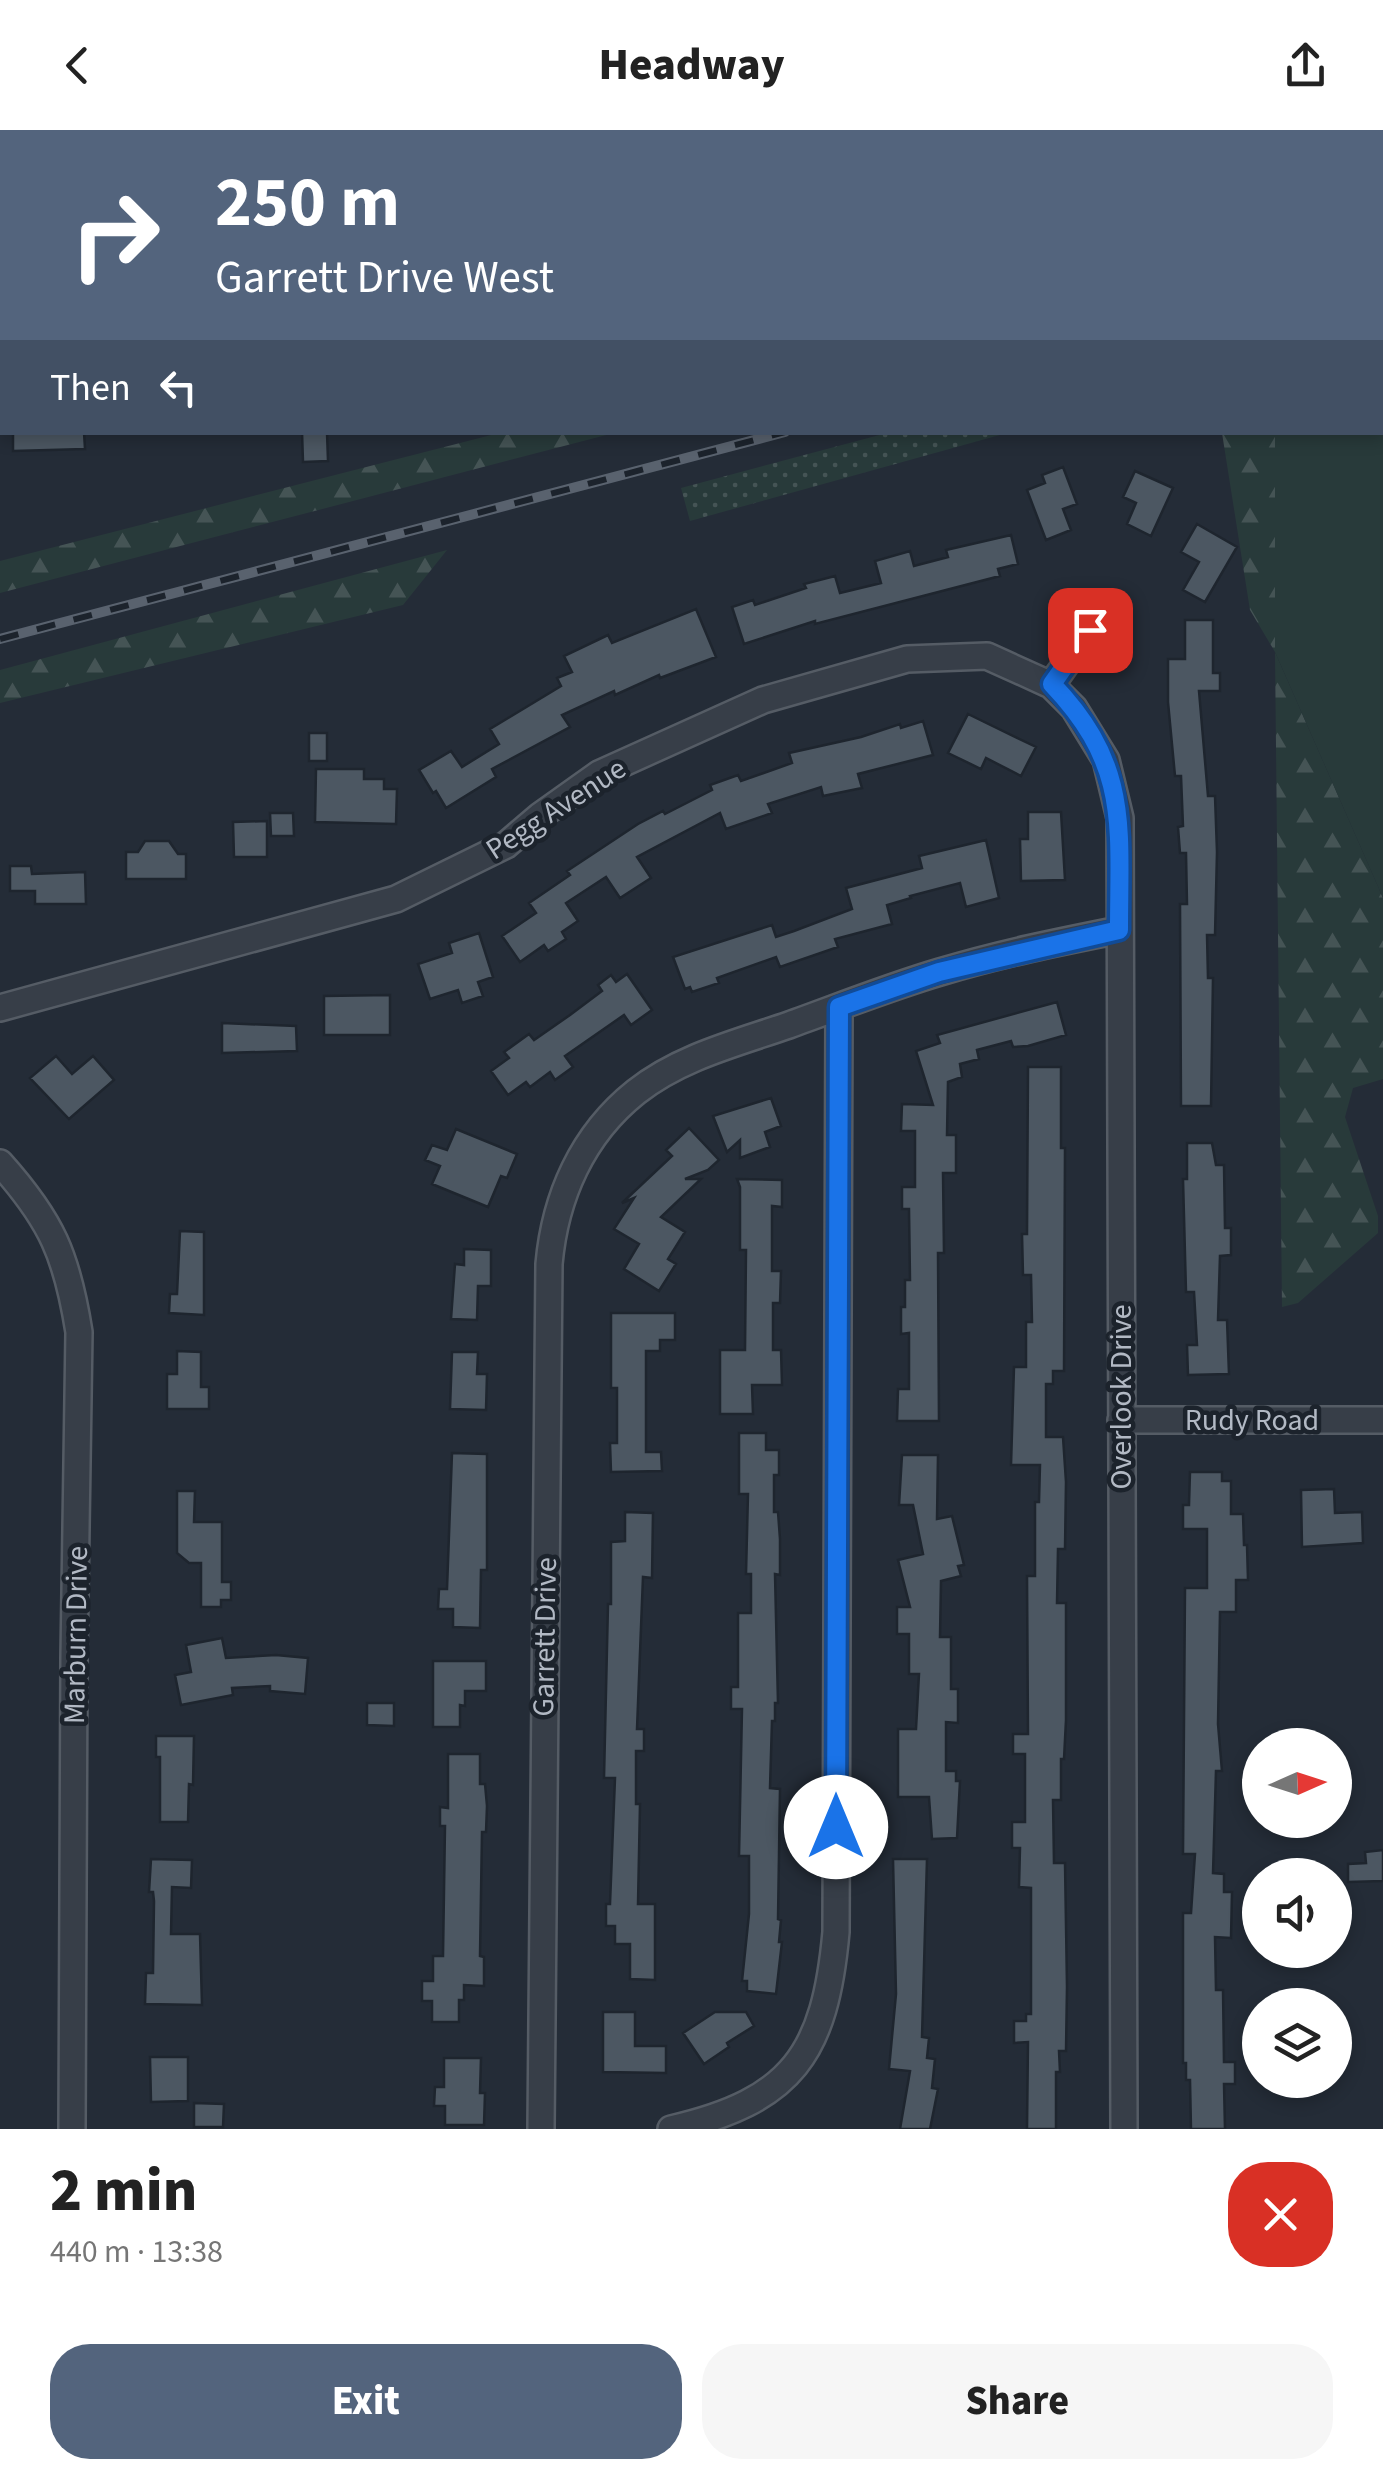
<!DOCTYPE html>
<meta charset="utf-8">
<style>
body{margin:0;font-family:"Source Sans 3",sans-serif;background:#f6f6f6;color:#222;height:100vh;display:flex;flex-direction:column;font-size:38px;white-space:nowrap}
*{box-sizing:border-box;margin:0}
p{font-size:32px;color:#767676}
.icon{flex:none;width:55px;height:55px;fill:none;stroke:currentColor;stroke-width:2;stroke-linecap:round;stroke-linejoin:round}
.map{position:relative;height:1999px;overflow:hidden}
.panel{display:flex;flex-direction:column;background:#fff;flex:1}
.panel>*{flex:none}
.guide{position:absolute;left:0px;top:0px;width:1385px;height:305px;box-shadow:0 5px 15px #0003;background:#53647d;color:#fff;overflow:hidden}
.needle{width:65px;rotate:87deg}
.fabs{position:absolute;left:1242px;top:1598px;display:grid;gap:20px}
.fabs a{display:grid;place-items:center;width:110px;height:110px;border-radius:50%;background:#fff;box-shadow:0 5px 15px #0003;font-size:50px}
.pin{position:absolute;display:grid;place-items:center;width:85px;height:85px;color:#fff;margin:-42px;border-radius:20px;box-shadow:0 5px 15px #0006}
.me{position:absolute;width:110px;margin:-55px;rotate:0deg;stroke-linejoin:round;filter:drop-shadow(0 0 8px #0008)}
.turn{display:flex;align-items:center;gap:35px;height:210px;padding:0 50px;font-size:45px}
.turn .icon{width:130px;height:130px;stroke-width:2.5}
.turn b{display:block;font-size:70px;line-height:85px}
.then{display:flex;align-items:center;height:95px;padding:0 50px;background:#0003;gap:20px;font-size:38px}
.round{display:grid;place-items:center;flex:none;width:105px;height:105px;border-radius:40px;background:#f6f6f6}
.overview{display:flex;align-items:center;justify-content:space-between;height:170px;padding:0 50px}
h1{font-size:60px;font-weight:800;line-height:75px}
.action{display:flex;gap:20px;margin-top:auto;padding:20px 50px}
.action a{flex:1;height:115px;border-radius:40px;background:#53647d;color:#fff;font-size:40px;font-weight:800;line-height:115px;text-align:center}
.action a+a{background:#f6f6f6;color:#222}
header{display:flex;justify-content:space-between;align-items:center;height:130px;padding:0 50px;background:#fff;font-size:45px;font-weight:800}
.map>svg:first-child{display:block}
</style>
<header><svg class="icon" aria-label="back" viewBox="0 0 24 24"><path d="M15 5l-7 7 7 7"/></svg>Headway<svg class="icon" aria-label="share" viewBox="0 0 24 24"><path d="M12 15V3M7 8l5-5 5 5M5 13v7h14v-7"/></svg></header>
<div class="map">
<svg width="1383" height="1999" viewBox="0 0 1383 1999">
<defs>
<pattern id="grass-dots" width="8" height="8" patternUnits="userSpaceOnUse" patternTransform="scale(2.5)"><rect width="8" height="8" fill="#283a3a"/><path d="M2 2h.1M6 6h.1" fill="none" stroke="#455455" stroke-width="1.8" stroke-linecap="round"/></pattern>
<pattern id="forest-firs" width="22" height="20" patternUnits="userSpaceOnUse" patternTransform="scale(2.5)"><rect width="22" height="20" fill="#283a3a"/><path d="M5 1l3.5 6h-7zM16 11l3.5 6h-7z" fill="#455455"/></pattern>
</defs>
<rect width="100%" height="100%" fill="#242c37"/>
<!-- grass -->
<path fill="url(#grass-dots)" d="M 887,303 L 1007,303 L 690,391 L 681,358 Z"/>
<!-- forest -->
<path fill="url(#forest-firs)" d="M 503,302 L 614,303 L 0,463 L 0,431 Z
M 1222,303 L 1275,303 L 1275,522 L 1383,768 L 1383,949 L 1353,958 L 1345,987 L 1378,1086 L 1378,1103 L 1298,1173 L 1282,1177 L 1275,522 L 1250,480 Z
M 447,420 L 403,475 L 0,573 L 0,540 Z"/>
<!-- pitch -->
<path fill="#283a3a" d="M 1383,185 L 1383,768 L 1275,522 L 1275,303 L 1382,302 Z"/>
<!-- building -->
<path fill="#4c5762" stroke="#1e252e" stroke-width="2.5" d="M 13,302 L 84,302 L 85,319 L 13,321 Z
M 302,302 L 327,302 L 328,331 L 303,332 Z
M 1063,337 L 1077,374 L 1063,379 L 1071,400 L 1046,410 L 1027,360 L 1045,353 L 1042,345 Z
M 1135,341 L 1173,358 L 1151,406 L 1127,394 L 1136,373 L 1123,367 Z
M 1197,394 L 1237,417 L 1205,472 L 1183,460 L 1199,432 L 1181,422 Z
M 1011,405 L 1018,434 L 998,439 L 1000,446 L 815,494 L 815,491 L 744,514 L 732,477 L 753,470 L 755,475 L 806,458 L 804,454 L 835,446 L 840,463 L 881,453 L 875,431 L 910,421 L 914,436 L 948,427 L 946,420 Z
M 696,479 L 716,527 L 660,548 L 659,545 L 615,565 L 614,561 L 562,585 L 570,597 L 492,639 L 496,647 L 446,678 L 436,661 L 433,663 L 419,640 L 451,621 L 462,637 L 499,614 L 490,599 L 561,556 L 557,548 L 572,542 L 564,526 L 608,505 L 612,513 Z
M 1185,490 L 1213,490 L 1213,543 L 1220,543 L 1220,561 L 1199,561 L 1208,666 L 1215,666 L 1217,722 L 1215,805 L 1207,805 L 1208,848 L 1213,848 L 1211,976 L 1181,976 L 1180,774 L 1187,774 L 1186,723 L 1180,723 L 1178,697 L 1183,696 L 1181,646 L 1175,646 L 1168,572 L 1168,529 L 1185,529 Z
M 968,584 L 1036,617 L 1021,646 L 986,628 L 981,639 L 948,623 Z
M 923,591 L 933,625 L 858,644 L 862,658 L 823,666 L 821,657 L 768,674 L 772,683 L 726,699 L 720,683 L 637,727 L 651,748 L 620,768 L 606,747 L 566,773 L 578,791 L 562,802 L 566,809 L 548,821 L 544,815 L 520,832 L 502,806 L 536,783 L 529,773 L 570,745 L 567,741 L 638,694 L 663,681 L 665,684 L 712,660 L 710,655 L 738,645 L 741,651 L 792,633 L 789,623 L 861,607 L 900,594 L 901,598 Z
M 309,603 L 327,603 L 327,631 L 309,631 Z
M 316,639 L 364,639 L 364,649 L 384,649 L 384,659 L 397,659 L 396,694 L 315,692 Z
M 1028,682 L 1061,682 L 1065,750 L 1021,751 L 1020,709 L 1028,709 Z
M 270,683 L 293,683 L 294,706 L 271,706 Z
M 267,691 L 267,727 L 234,727 L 233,692 Z
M 986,710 L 999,768 L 966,777 L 960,753 L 910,766 L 911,768 L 887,775 L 892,794 L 835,809 L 838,817 L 780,837 L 776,827 L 717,848 L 719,853 L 692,862 L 690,857 L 685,859 L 673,827 L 772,795 L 776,807 L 794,801 L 852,779 L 846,758 L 922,738 L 919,726 Z
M 145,711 L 169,711 L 178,724 L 186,724 L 186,749 L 126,749 L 126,722 L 138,722 Z
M 10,736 L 31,736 L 32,744 L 85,742 L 86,774 L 35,774 L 35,761 L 10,761 Z
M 479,803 L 493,847 L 478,852 L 483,866 L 462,873 L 458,860 L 430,869 L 418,834 L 452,823 L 449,813 Z
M 627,844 L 652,880 L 631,895 L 624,885 L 565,926 L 573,937 L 555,950 L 550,942 L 530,957 L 526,952 L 508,965 L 491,941 L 509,928 L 504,922 L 529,904 L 534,910 L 570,885 L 602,861 L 598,855 L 611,845 L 616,852 Z
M 390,865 L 390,905 L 324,905 L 324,866 Z
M 1057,872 L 1066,905 L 1028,916 L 1013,917 L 1011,911 L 977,920 L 979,929 L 960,934 L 962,947 L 948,952 L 947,1005 L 956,1005 L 956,1043 L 943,1043 L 944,1123 L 938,1123 L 939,1291 L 897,1291 L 898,1259 L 909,1259 L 909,1203 L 901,1204 L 901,1177 L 905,1177 L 905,1150 L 910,1150 L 909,1079 L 902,1079 L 902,1057 L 915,1057 L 915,1001 L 901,1001 L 902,974 L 933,975 L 916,921 L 940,913 L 937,905 Z
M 222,893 L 296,896 L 297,921 L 222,923 Z
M 56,926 L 72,944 L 93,926 L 114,950 L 69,989 L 30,948 Z
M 1028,937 L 1061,937 L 1061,1018 L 1065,1018 L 1064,1241 L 1053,1241 L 1053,1254 L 1046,1254 L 1046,1307 L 1063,1307 L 1066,1352 L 1065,1419 L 1058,1419 L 1057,1473 L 1066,1473 L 1066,1590 L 1064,1629 L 1061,1629 L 1061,1670 L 1053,1670 L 1054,1733 L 1065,1733 L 1067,1857 L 1066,1921 L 1059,1921 L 1060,1942 L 1056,1942 L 1056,1999 L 1027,1999 L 1028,1912 L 1014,1913 L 1014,1891 L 1026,1891 L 1026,1884 L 1031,1884 L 1031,1758 L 1019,1757 L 1020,1718 L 1012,1718 L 1012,1692 L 1025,1692 L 1025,1624 L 1013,1624 L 1013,1604 L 1028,1604 L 1027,1446 L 1035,1446 L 1035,1372 L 1039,1372 L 1040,1335 L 1011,1335 L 1014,1237 L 1026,1237 L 1026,1192 L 1032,1192 L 1031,1145 L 1023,1145 L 1022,1104 L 1027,1104 Z
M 771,968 L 781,996 L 765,1002 L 770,1017 L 740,1028 L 740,1010 L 727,1022 L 713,986 Z
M 689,998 L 719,1030 L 708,1040 L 685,1049 L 701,1049 L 661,1087 L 685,1102 L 668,1129 L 676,1134 L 659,1161 L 624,1139 L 639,1114 L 614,1099 L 634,1068 L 622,1073 L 672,1026 L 666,1020 Z
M 456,999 L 517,1024 L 507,1048 L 501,1046 L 488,1077 L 432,1054 L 440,1036 L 425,1030 L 432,1015 L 447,1020 Z
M 1187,1013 L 1212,1013 L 1216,1035 L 1224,1035 L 1225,1098 L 1231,1098 L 1231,1125 L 1220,1126 L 1218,1190 L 1227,1190 L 1229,1244 L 1188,1245 L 1187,1215 L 1197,1215 L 1194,1162 L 1186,1162 L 1183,1049 L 1187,1049 Z
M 737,1049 L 782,1050 L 782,1077 L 772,1076 L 772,1141 L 781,1141 L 780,1173 L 773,1173 L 773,1220 L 781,1220 L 782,1255 L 752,1255 L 753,1284 L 720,1284 L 720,1220 L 745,1220 L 746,1120 L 740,1120 L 740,1057 Z
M 180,1101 L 204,1102 L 204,1185 L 169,1183 L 170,1164 L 177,1164 Z
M 464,1119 L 491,1120 L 491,1156 L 478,1156 L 477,1190 L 451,1189 L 455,1134 L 464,1135 Z
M 611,1183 L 675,1183 L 675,1210 L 660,1210 L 660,1221 L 646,1221 L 646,1322 L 661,1322 L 662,1341 L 611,1342 L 610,1313 L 617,1313 L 617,1258 L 611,1258 Z
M 177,1221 L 201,1222 L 201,1257 L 209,1257 L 209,1279 L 167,1279 L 167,1244 L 177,1244 Z
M 452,1222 L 478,1222 L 477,1244 L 487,1244 L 486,1280 L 450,1279 Z
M 739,1303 L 766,1303 L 766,1320 L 779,1320 L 779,1345 L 774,1345 L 774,1382 L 778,1382 L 780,1409 L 780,1445 L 775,1444 L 778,1573 L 775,1573 L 775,1591 L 772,1591 L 770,1658 L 780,1659 L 778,1789 L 781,1790 L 779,1812 L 782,1812 L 776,1864 L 747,1861 L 747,1851 L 742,1851 L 749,1784 L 749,1726 L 739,1726 L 742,1579 L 731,1579 L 731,1557 L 738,1557 L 738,1483 L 751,1483 L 751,1444 L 746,1444 L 748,1364 L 739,1364 Z
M 452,1323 L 487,1324 L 487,1440 L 481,1440 L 480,1498 L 453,1497 L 453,1479 L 438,1479 L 439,1459 L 447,1459 Z
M 902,1325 L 938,1325 L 937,1389 L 952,1386 L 964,1435 L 958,1436 L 961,1446 L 941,1451 L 940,1507 L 951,1507 L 951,1559 L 958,1559 L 958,1593 L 946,1592 L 946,1641 L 956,1641 L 956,1651 L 960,1651 L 957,1708 L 932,1709 L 929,1667 L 898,1667 L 898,1599 L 916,1599 L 919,1544 L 909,1544 L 909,1504 L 897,1504 L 897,1477 L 910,1477 L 898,1430 L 923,1424 L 913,1375 L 899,1375 Z
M 1190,1342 L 1222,1342 L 1222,1351 L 1231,1351 L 1231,1384 L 1243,1384 L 1244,1415 L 1247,1415 L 1248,1450 L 1236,1450 L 1236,1482 L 1220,1482 L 1218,1594 L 1222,1641 L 1216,1641 L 1213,1743 L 1224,1744 L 1224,1762 L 1232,1762 L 1231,1808 L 1215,1807 L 1216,1860 L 1223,1860 L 1224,1932 L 1235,1932 L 1235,1954 L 1224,1954 L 1225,1999 L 1191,1999 L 1190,1950 L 1186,1950 L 1186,1933 L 1183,1933 L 1183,1783 L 1191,1783 L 1195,1724 L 1183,1724 L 1185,1458 L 1207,1458 L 1207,1399 L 1183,1399 L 1183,1375 L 1189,1375 Z
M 1334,1359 L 1335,1383 L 1362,1382 L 1363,1413 L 1302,1417 L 1301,1360 Z
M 177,1361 L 195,1361 L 194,1392 L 222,1392 L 222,1452 L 231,1452 L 231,1470 L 221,1470 L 221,1477 L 201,1477 L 201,1433 L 189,1433 L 177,1423 Z
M 625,1382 L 653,1383 L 652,1448 L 643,1447 L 637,1599 L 644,1599 L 644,1621 L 636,1621 L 636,1674 L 640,1674 L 638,1774 L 655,1774 L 655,1850 L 630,1849 L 630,1814 L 615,1814 L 615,1796 L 606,1796 L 606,1774 L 610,1774 L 615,1648 L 604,1648 L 608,1474 L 611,1474 L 611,1412 L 625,1411 Z
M 222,1508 L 226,1528 L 276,1525 L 308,1528 L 305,1564 L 270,1561 L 270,1556 L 232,1558 L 233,1565 L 181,1575 L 175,1545 L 191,1542 L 186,1515 Z
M 433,1531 L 486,1531 L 486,1561 L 465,1561 L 465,1576 L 460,1575 L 460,1597 L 433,1597 Z
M 367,1573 L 394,1573 L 394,1596 L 367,1595 Z
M 156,1606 L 194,1606 L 193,1655 L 189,1654 L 188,1692 L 160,1692 L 160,1627 L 156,1627 Z
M 448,1624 L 480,1624 L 480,1654 L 485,1654 L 487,1676 L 486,1702 L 482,1702 L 480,1826 L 484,1827 L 484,1856 L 464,1855 L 464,1870 L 459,1870 L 459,1892 L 432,1892 L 432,1871 L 422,1871 L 422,1851 L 433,1851 L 433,1826 L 443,1826 L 445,1696 L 440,1696 L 440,1677 L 448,1678 Z
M 1383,1720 L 1383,1751 L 1348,1752 L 1348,1734 L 1366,1733 L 1365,1722 Z
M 151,1729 L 192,1730 L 191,1758 L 172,1757 L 171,1804 L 200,1804 L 202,1875 L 145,1874 L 146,1843 L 153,1843 L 154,1771 L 153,1762 L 149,1762 Z
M 893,1729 L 927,1729 L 922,1907 L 929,1908 L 927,1928 L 935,1929 L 932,1958 L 938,1959 L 930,1999 L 900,1999 L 910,1941 L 889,1939 L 896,1864 Z
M 603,1882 L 635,1882 L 635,1916 L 666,1916 L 666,1943 L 603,1942 Z
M 715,1882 L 746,1882 L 754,1896 L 727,1913 L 729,1917 L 704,1934 L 683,1903 Z
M 150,1927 L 188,1927 L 188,1971 L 151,1972 Z
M 444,1928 L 481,1928 L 480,1963 L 485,1963 L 484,1995 L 445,1995 L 445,1976 L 434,1976 L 435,1957 L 444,1957 Z
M 194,1973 L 224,1974 L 223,1997 L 194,1997 Z"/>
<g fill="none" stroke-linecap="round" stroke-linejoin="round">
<!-- minor casing -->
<g stroke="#555c65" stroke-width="30">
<path id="minor" d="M 561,0 L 561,2
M 0,194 L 2,194
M 1051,555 L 1109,474
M 0,878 L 396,769 L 506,715 L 540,686 L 599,644 L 763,570 L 907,529 L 987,526 L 1051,555 L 1074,578 L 1106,630 L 1120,688 L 1124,1999
M 0,1033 C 52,1091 67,1126 79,1202 L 74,1528 L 72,1999
M 1121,1290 L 1383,1290
M 541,1999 L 549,1134 C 555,1067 582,1005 636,962 C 680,927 737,913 789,895 C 839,877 889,857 940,842 C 999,824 1059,812 1119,800
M 671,1999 C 793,1971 825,1923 836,1802 L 839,877"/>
</g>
<!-- minor -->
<use href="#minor" stroke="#373e48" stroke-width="25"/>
<!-- rail casing -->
<g stroke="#59626e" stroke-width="10">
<path id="rail" d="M 1382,131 L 1383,131
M 0,509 L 785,302"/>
</g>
<!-- rail -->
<use href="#rail" stroke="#1c232c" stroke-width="6" stroke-dasharray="19" stroke-linecap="butt"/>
</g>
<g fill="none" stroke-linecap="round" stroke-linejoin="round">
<!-- route casing -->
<g stroke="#114b97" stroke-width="25">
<path id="route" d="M 836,1697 L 839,877 L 939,842 L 1119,800 C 1119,695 1130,636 1052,554 L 1090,500"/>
</g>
<!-- route -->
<use href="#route" stroke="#1a73e8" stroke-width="18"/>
</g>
<g text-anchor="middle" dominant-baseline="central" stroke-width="9" stroke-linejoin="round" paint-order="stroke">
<!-- street labels -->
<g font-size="30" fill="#b2b9c4" stroke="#1c232c">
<text transform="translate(556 679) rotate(-33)">Pegg Avenue</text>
<text transform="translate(1121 1267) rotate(-90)">Overlook Drive</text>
<text x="1252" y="1290">Rudy Road</text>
<text transform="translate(76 1505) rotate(-89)">Marburn Drive</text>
<text transform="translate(545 1507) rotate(-89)">Garrett Drive</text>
</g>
</g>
</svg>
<div class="fabs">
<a><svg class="needle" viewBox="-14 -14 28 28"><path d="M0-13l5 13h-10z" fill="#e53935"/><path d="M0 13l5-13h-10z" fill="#767676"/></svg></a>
<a><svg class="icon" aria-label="sound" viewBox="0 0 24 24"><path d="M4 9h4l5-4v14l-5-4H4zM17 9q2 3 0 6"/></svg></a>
<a><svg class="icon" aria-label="layers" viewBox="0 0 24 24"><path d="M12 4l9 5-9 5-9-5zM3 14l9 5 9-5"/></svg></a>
</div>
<div class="pin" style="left:1090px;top:500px;background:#d93025"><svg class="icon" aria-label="arrive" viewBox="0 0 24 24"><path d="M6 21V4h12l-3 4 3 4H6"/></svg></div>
<svg class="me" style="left:836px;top:1697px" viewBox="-20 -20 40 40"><circle r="19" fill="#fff"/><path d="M0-13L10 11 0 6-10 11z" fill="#1a73e8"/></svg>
<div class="guide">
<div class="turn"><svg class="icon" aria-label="right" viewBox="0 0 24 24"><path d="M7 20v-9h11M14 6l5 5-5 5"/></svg><div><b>250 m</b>Garrett Drive West</div></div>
<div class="then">Then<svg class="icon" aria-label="left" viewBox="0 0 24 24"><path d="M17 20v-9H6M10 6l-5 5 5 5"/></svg></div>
</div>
</div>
<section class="panel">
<div class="overview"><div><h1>2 min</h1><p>440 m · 13:38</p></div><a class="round" style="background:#d93025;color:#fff"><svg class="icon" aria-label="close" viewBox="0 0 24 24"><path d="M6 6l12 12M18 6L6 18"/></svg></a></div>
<div class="action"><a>Exit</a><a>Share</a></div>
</section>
